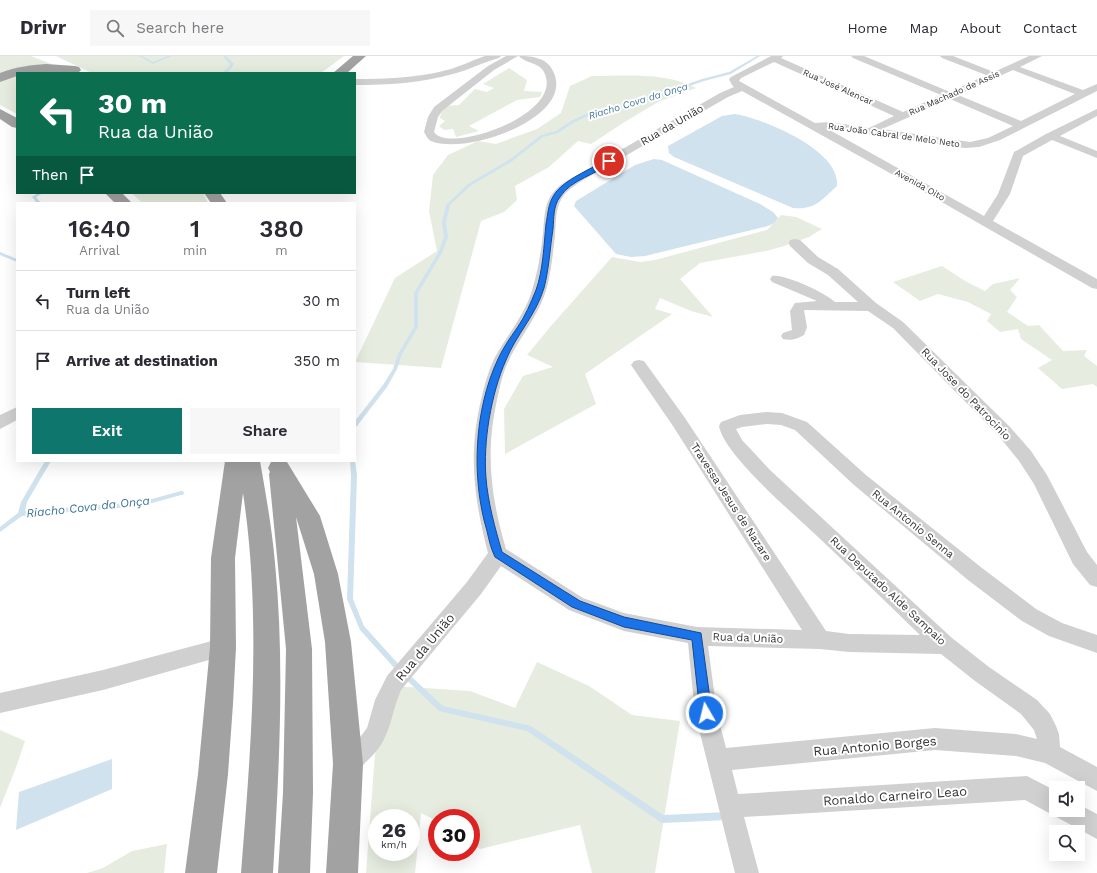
<!DOCTYPE html>
<meta charset="utf-8">
<style>
body{margin:0;font-family:"Work Sans",sans-serif;background:#f7f7f7;color:#2b2b33;height:100vh;display:flex;flex-direction:column;font-size:15px;white-space:nowrap}
*{box-sizing:border-box;margin:0}
p{font-size:13px;color:#7c7c81}
.icon{flex:none;width:22px;height:22px;fill:none;stroke:currentColor;stroke-width:2;stroke-linecap:round;stroke-linejoin:round}
.map{position:relative;flex:1;overflow:hidden}
.details{position:absolute;left:16px;top:146px;width:340px;height:260px;display:flex;flex-direction:column;background:#fff;border-radius:0px;box-shadow:0 4px 16px #0002}
.details>*{flex:none}
.banner{position:absolute;left:16px;top:16px;width:340px;height:122px;border-radius:0px;box-shadow:0 4px 16px #0002;background:#0b6e4f;color:#fff;overflow:hidden}
.buttons{position:absolute;left:1049px;top:725px;display:grid;gap:8px}
.buttons a{display:grid;place-items:center;width:36px;height:36px;border-radius:0px;background:#fff;box-shadow:0 4px 16px #0002;font-size:20px}
.speed{position:absolute;left:368px;top:753px;display:flex;gap:8px;font-size:20px;font-weight:700;text-align:center}
.speed>*{display:grid;place-content:center;width:52px;height:52px;border-radius:50%;background:#fff;box-shadow:0 4px 16px #0002;line-height:1}
.speed small{font-size:10px;font-weight:400}
.speed .limit{border:6px solid #d22;background:#fff;color:#111}
.pin{position:absolute;display:grid;place-items:center;width:34px;height:34px;color:#fff;margin:-17px;border:2px solid #fff;border-radius:50%;box-shadow:0 1px 4px #0007}
.me{position:absolute;width:44px;margin:-22px;rotate:352deg;stroke-linejoin:round;filter:drop-shadow(0 0 3px #0008)}
.turn{display:flex;align-items:center;gap:14px;height:84px;padding:0 16px;font-size:18px}
.turn .icon{width:52px;height:52px;stroke-width:2.5}
.turn b{display:block;font-size:28px;line-height:34px}
.then{display:flex;align-items:center;height:38px;padding:0 16px;background:#0003;gap:8px;font-size:15px}
.eta{display:flex;justify-content:space-evenly;align-items:center;height:68px;text-align:center}
.eta b{font-size:24px;font-weight:600;line-height:28px}
.primary-button{display:flex;gap:8px;margin-top:auto;padding:8px 16px}
.primary-button a{flex:1;height:46px;border-radius:0px;background:#0f766e;color:#fff;font-size:16px;font-weight:600;line-height:46px;text-align:center}
.primary-button a+a{background:#f7f7f7;color:#2b2b33}
ul{padding:0;list-style:none}
li{display:flex;align-items:center;gap:12px;height:60px;padding:0 16px;border-top:1px solid #e1e1e2}
li div{flex:1}
li b{display:block;font-size:15px}
li em{font-style:normal}
header{display:flex;align-items:center;gap:24px;box-sizing:border-box;height:56px;padding:0 20px;background:#fff;border-bottom:1px solid #e1e1e2}
header strong{font-size:19px}
nav{display:flex;gap:22px;margin-inline-start:auto;font-size:14px}
.search{width:280px;height:36px;background:#f7f7f7;display:flex;align-items:center;gap:10px;box-sizing:border-box;padding:0 14px;border-radius:0px;color:#7c7c81;font-size:15px}
.map>svg:first-child{display:block}
</style>
<header>
<strong>Drivr</strong>
<div class="search"><svg class="icon" aria-label="search" viewBox="0 0 24 24"><circle cx="10" cy="10" r="6"/><path d="M15 15l6 6"/></svg>Search here</div>
<nav><a>Home</a><a>Map</a><a>About</a><a>Contact</a></nav>
</header>
<div class="map">
<svg width="1097" height="817" viewBox="0 0 1097 817">
<rect width="100%" height="100%" fill="#fff"/>
<!-- green -->
<path fill="#e6ecdf" fill-rule="evenodd" d="M 0,0 L 31,0 L 56,10 L 0,19 Z
M 56,0 L 344,0 L 321,17 L 92,17 Z
M 509,12 L 527,24 L 524,35 L 542,36 L 540,41 L 517,44 L 469,70 L 479,75 L 456,81 L 453,73 L 444,74 L 439,70 L 445,65 L 440,62 L 442,52 L 445,50 L 459,49 L 475,33 L 487,36 L 494,32 L 483,28 Z
M 17,19 L 17,58 L 0,49 L 0,26 Z
M 592,20 C 626,20 665,16 696,32 L 658,46 L 623,67 L 591,88 L 578,85 L 549,111 L 515,130 L 517,144 L 504,156 L 481,165 L 441,312 L 355,306 L 395,222 L 437,195 L 429,155 L 433,119 L 448,99 L 478,85 L 496,88 L 537,73 L 561,57 L 570,30 Z
M 132,137 L 203,137 L 208,147 L 142,147 Z
M 781,159 L 796,161 L 822,173 L 809,181 L 784,190 L 766,195 L 700,207 L 680,223 L 713,261 L 691,255 L 660,242 L 655,253 L 672,258 L 585,318 L 596,348 L 505,398 L 504,353 L 523,320 L 553,311 L 527,299 L 551,270 L 612,201 L 640,206 L 655,204 L 767,174 Z
M 942,210 L 965,225 L 985,235 L 993,228 L 1020,222 L 1010,234 L 1017,241 L 1007,256 L 1028,270 L 1039,269 L 1063,295 L 1087,294 L 1084,300 L 1097,310 L 1097,331 L 1093,328 L 1062,333 L 1038,312 L 1052,304 L 1021,283 L 1018,273 L 1000,276 L 987,265 L 991,258 L 968,246 L 938,238 L 920,245 L 893,226 Z
M 537,606 L 589,630 L 632,659 L 680,665 L 655,817 L 592,817 L 580,769 L 480,793 L 471,787 L 471,762 L 437,762 L 437,765 L 421,757 L 415,817 L 366,817 L 375,698 L 394,630 L 470,635 L 515,652 ZM 377,762 L 411,762 L 411,796 L 377,796 Z
M 0,674 L 25,685 L 15,714 L 0,752 Z
M 167,788 L 164,817 L 87,817 L 103,812 L 132,795 Z"/>
<!-- water -->
<path fill="#cfe2ee" d="M 735,58 C 764,63 841,94 837,130 C 821,144 816,154 793,152 L 674,101 L 669,97 L 668,90 L 722,60 Z
M 654,103 L 662,104 L 760,148 L 773,156 L 778,162 L 774,167 L 768,170 L 645,200 L 631,201 L 616,198 L 574,150 L 576,145 L 635,109 Z
M 112,703 L 112,733 L 16,774 L 19,736 Z"/>
<g fill="none" stroke-linecap="round" stroke-linejoin="round">
<!-- stream -->
<path fill="#cfe2ee" fill-rule="evenodd" d="M 139,0 L 142,0 L 153,6 L 168,0 L 172,0 L 153,8 Z
M 223,0 L 226,0 L 234,8 C 231,13 228,17 222,17 L 228,12 L 230,8 Z
M 757,0 L 760,0 L 731,18 L 704,25 L 641,47 L 594,57 L 573,67 L 558,77 L 543,81 L 511,106 L 470,130 L 450,149 L 446,166 L 448,181 L 442,197 L 418,237 L 418,271 L 402,298 L 397,313 L 387,331 L 357,370 L 355,371 L 355,365 L 383,329 L 393,313 L 398,298 L 414,271 L 414,237 L 438,197 L 444,181 L 442,166 L 446,149 L 468,128 L 509,104 L 541,79 L 556,75 L 571,65 L 592,55 L 639,45 L 702,23 L 729,16 Z
M 38,137 L 43,137 L 36,141 L 41,147 L 37,147 L 32,141 Z
M 0,196 L 17,203 L 17,206 L 0,199 Z
M 355,404 L 357,419 L 353,543 L 364,570 L 401,611 L 443,650 L 531,670 L 663,759 L 727,756 L 730,757 L 731,760 L 730,763 L 727,764 L 662,767 L 527,675 L 439,655 L 397,615 L 360,574 L 347,543 L 351,419 L 350,405 L 355,405 Z
M 45,405 L 51,405 L 27,446 L 25,455 L 141,446 L 181,435 L 183,435 L 184,437 L 183,439 L 181,439 L 141,450 L 22,460 L 0,476 L 0,471 L 18,457 L 21,446 Z"/>
<!-- minor -->
<path fill="#d0d0d0" fill-rule="evenodd" d="M 485,0 L 501,0 L 499,2 C 483,6 469,14 453,18 C 421,27 388,29 355,29 L 355,23 C 386,23 417,22 447,14 C 460,11 472,4 485,0 Z
M 506,0 L 518,0 L 494,14 L 442,55 L 438,61 L 434,76 C 448,99 566,58 544,16 C 539,6 526,8 519,0 C 533,0 547,2 553,15 C 577,62 464,100 431,85 C 428,84 426,79 424,76 L 428,61 L 434,51 L 488,10 Z
M 771,0 L 783,0 L 781,2 L 903,56 L 941,39 L 853,2 L 851,0 L 864,0 L 950,36 L 986,19 L 942,2 L 940,0 L 953,0 L 994,16 L 1029,0 L 1042,0 L 1020,11 L 1083,34 L 1097,28 L 1097,35 L 1000,84 L 979,91 L 965,92 L 826,72 L 984,160 L 998,138 L 1014,96 L 1046,78 L 1097,53 L 1097,60 L 1060,80 L 1097,95 L 1097,102 L 1052,84 L 1023,100 L 1010,138 L 993,165 L 1097,223 L 1097,233 L 1092,232 L 933,141 L 742,35 L 728,41 L 580,126 C 573,131 566,135 562,142 C 555,153 556,168 555,180 C 553,198 551,215 547,231 C 540,258 521,279 509,304 C 503,316 500,330 497,344 C 485,397 491,442 506,493 L 583,542 L 624,557 L 697,571 L 802,574 L 673,370 L 631,309 L 634,305 L 639,304 L 644,305 L 685,362 L 826,575 L 849,578 L 920,579 C 886,546 852,513 817,480 C 794,458 724,399 719,370 L 721,366 L 740,359 L 767,356 L 782,357 L 807,366 L 866,419 L 982,512 L 1036,553 L 1062,567 L 1097,579 L 1097,597 L 1049,580 L 1022,565 L 968,524 L 854,429 L 795,374 L 781,369 L 767,368 L 742,371 L 736,373 L 742,384 L 770,414 L 952,582 L 989,611 L 1037,644 L 1050,658 L 1056,670 L 1059,678 L 1060,691 L 1097,711 L 1097,735 L 1045,707 L 1016,700 L 935,694 L 732,714 L 738,738 L 1027,720 L 1056,735 L 1056,754 L 1078,754 L 1078,748 L 1097,758 L 1097,783 L 1025,744 L 744,761 L 759,817 L 735,817 L 695,657 L 688,587 L 624,575 L 569,554 L 501,510 L 481,538 L 401,634 C 389,662 392,682 368,704 C 361,711 356,716 348,719 L 340,716 L 337,708 L 340,700 L 361,680 L 367,672 L 375,644 L 387,620 L 467,526 L 488,497 C 474,443 468,398 481,344 C 484,330 488,316 494,303 C 507,279 526,258 533,231 C 538,214 541,196 543,177 C 544,167 544,155 548,145 C 553,134 562,127 572,122 L 720,37 L 734,31 L 732,29 L 729,23 L 731,21 ZM 774,6 L 894,60 L 869,72 L 830,66 L 815,67 L 739,25 L 741,22 ZM 1013,14 L 1075,38 L 1021,65 L 958,39 ZM 950,43 L 1013,70 L 988,82 L 970,86 L 882,73 ZM 708,590 L 820,593 L 849,596 L 941,598 L 975,625 L 1021,658 L 1034,674 L 1037,683 L 1016,678 L 935,672 L 726,692 L 717,657 Z
M 795,183 L 800,184 L 818,201 L 838,213 L 876,247 L 903,266 L 1010,371 L 1031,395 L 1047,419 L 1087,496 L 1097,509 L 1097,531 L 1090,529 L 1073,508 L 1034,428 L 1019,405 L 998,379 L 893,272 L 868,255 L 804,254 L 807,271 L 804,279 C 797,283 791,285 783,283 L 781,280 L 783,277 L 792,274 L 790,255 L 795,247 L 817,245 L 772,226 L 770,223 L 772,220 C 783,217 826,237 835,246 L 858,246 L 828,219 L 808,207 L 790,190 L 789,187 L 790,184 Z
M 17,351 L 17,364 L 0,373 L 0,359 Z
M 223,582 L 230,584 L 233,591 L 230,598 L 223,600 L 103,634 L 0,657 L 0,637 L 103,614 Z"/>
<!-- trunk -->
<path fill="#a2a2a2" fill-rule="evenodd" d="M 353,0 L 366,0 L 347,17 L 333,17 Z
M 46,8 L 75,10 L 79,11 L 81,14 L 78,17 L 46,16 L 17,17 L 17,20 L 0,26 L 0,17 C 15,11 30,9 46,8 Z
M 0,53 L 17,62 L 17,72 L 12,71 L 0,63 Z
M 105,137 L 122,137 L 132,147 L 115,147 Z
M 204,137 L 220,137 L 227,147 L 211,147 Z
M 225,405 L 260,405 C 266,439 272,473 275,507 C 285,610 279,714 273,817 L 241,817 C 251,691 262,563 243,437 L 235,502 L 236,591 L 233,648 L 228,718 L 217,817 L 185,817 L 198,718 L 210,591 L 211,502 Z
M 274,405 L 287,406 L 320,460 L 338,518 L 351,586 L 363,708 L 358,817 L 326,817 L 333,708 L 325,586 L 314,518 L 296,461 L 312,593 L 313,737 L 310,817 L 278,817 L 283,737 L 286,593 L 269,418 L 270,416 L 268,412 L 271,406 Z"/>
</g>
<!-- route -->
<path fill="#1a73e8" stroke="#114b97" d="M 607,104 L 612,105 C 597,119 571,123 560,141 C 553,150 554,162 553,173 C 550,192 549,213 544,232 C 536,259 516,279 506,304 C 491,338 483,386 486,422 C 488,447 495,472 502,496 L 580,545 L 624,561 L 701,577 L 712,657 L 710,661 L 706,663 L 702,661 L 700,657 L 692,584 L 624,571 L 572,551 L 495,501 C 491,493 489,484 487,475 C 471,422 474,354 498,303 C 503,292 510,282 517,272 C 525,261 531,246 536,234 C 543,215 544,188 546,168 C 548,158 548,148 554,139 C 563,124 591,113 607,104 Z"/>
<g text-anchor="middle" dominant-baseline="central" stroke-width="4" stroke-linejoin="round" paint-order="stroke">
<!-- far-street labels -->
<g font-size="9" fill="#333" stroke="#fff">
<text transform="translate(838 31) rotate(24)">Rua José Alencar</text>
<text transform="translate(954 37) rotate(-24)">Rua Machado de Assis</text>
<text transform="translate(894 79) rotate(8)">Rua João Cabral de Melo Neto</text>
<text transform="translate(920 129) rotate(29)">Avenida Oito</text>
</g>
<!-- far-water labels -->
<g font-size="10" font-style="italic" fill="#3f7597" stroke="#fff">
<text transform="translate(638 45) rotate(-17)">Riacho Cova da Onça</text>
</g>
<!-- street labels -->
<g font-size="11" fill="#333" stroke="#fff">
<text transform="translate(672 69) rotate(-30)">Rua da União</text>
<text transform="translate(966 338) rotate(46)">Rua Jose do Patrocinio</text>
<text transform="translate(731 446) rotate(57)">Travessa Jesus de Nazare</text>
<text transform="translate(913 468) rotate(39)">Rua Antonio Senna</text>
<text transform="translate(888 535) rotate(43)">Rua Deputado Alde Sampaio</text>
<text transform="translate(748 582) rotate(2)">Rua da União</text>
</g>
<!-- water labels -->
<g font-size="12" font-style="italic" fill="#3f7597" stroke="#fff">
<text transform="translate(88 451) rotate(-6)">Riacho Cova da Onça</text>
</g>
<!-- near-street labels -->
<g font-size="13" fill="#333" stroke="#fff">
<text transform="translate(425 591) rotate(-50)">Rua da União</text>
<text transform="translate(875 690) rotate(-5)">Rua Antonio Borges</text>
<text transform="translate(895 740) rotate(-4)">Ronaldo Carneiro Leao</text>
</g>
</g>
</svg>
<div class="buttons">
<a><svg class="icon" aria-label="sound" viewBox="0 0 24 24"><path d="M4 9h4l5-4v14l-5-4H4zM17 9q2 3 0 6"/></svg></a>
<a><svg class="icon" aria-label="search" viewBox="0 0 24 24"><circle cx="10" cy="10" r="6"/><path d="M15 15l6 6"/></svg></a>
</div>
<div class="speed"><div>26<small>km/h</small></div><div class="limit">30</div></div>
<div class="pin" style="left:609px;top:105px;background:#d93025"><svg class="icon" aria-label="arrive" viewBox="0 0 24 24"><path d="M6 21V4h12l-3 4 3 4H6"/></svg></div>
<svg class="me" style="left:706px;top:657px" viewBox="-20 -20 40 40"><circle r="17" fill="#1a73e8" stroke="#fff" stroke-width="3"/><path d="M0-11L8 9 0 5-8 9z" fill="#fff"/></svg>
<div class="banner">
<div class="turn"><svg class="icon" aria-label="left" viewBox="0 0 24 24"><path d="M17 20v-9H6M10 6l-5 5 5 5"/></svg><div><b>30 m</b>Rua da União</div></div>
<div class="then">Then<svg class="icon" aria-label="arrive" viewBox="0 0 24 24"><path d="M6 21V4h12l-3 4 3 4H6"/></svg></div>
</div>
<section class="details">
<div class="eta">
<div><b>16:40</b><p>Arrival</p></div>
<div><b>1</b><p>min</p></div>
<div><b>380</b><p>m</p></div>
</div>
<ul>
<li><svg class="icon" aria-label="left" viewBox="0 0 24 24"><path d="M17 20v-9H6M10 6l-5 5 5 5"/></svg><div><b>Turn left</b><p>Rua da União</p></div><em>30 m</em></li>
<li><svg class="icon" aria-label="arrive" viewBox="0 0 24 24"><path d="M6 21V4h12l-3 4 3 4H6"/></svg><div><b>Arrive at destination</b></div><em>350 m</em></li>
</ul>
<div class="primary-button"><a>Exit</a><a>Share</a></div>
</section>
</div>
